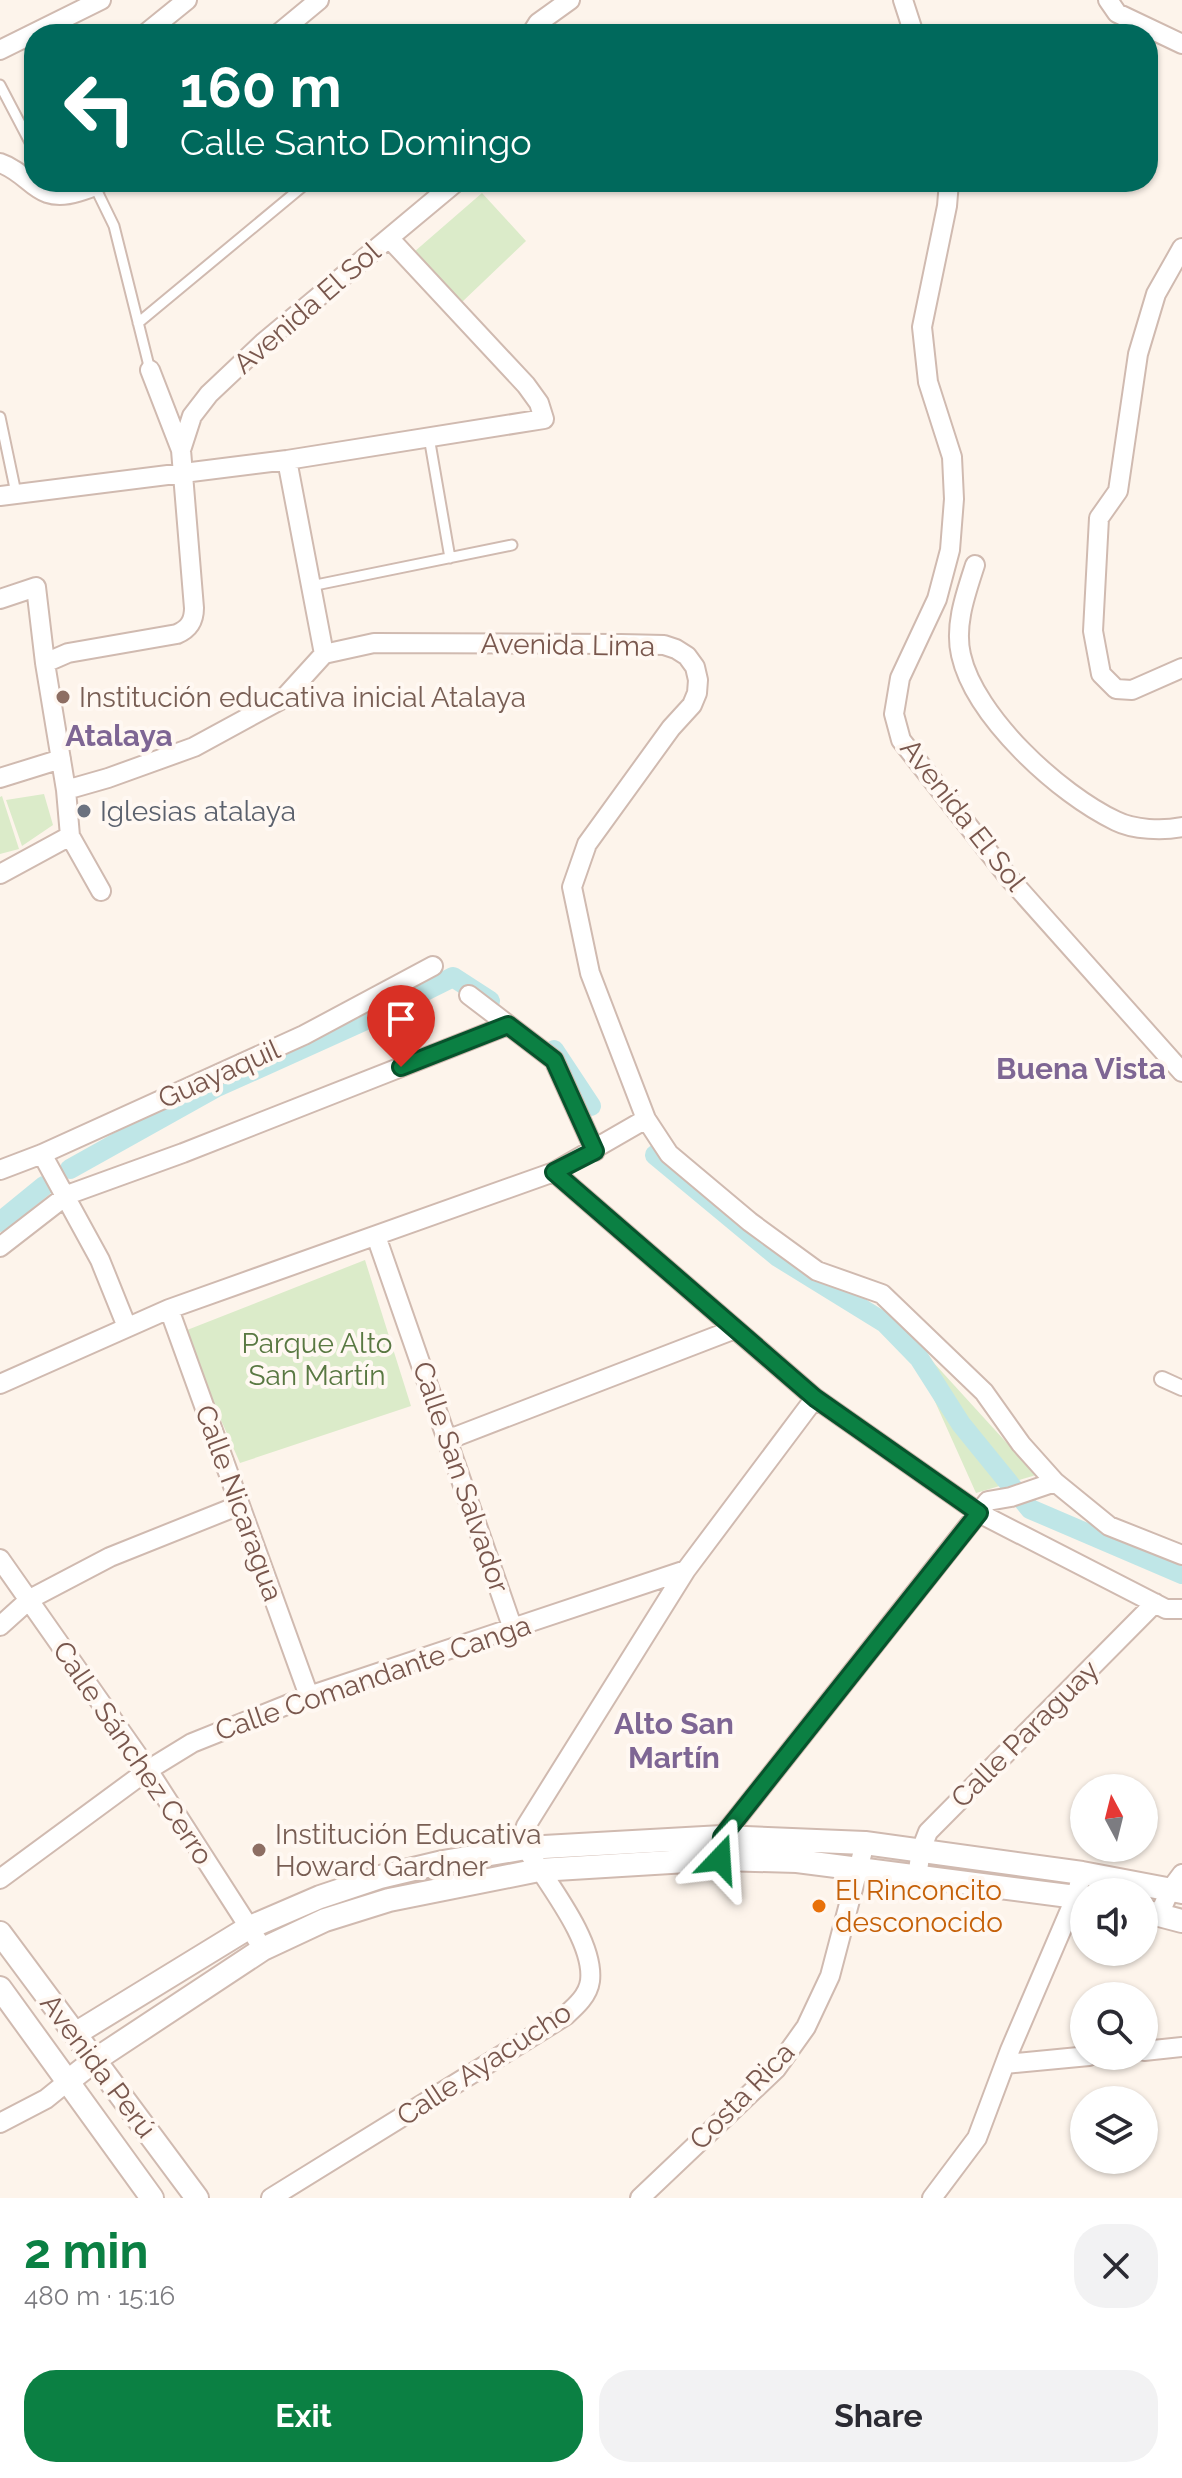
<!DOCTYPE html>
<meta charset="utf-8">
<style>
body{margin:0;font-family:Raleway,sans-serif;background:#f2f2f3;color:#2b2b33;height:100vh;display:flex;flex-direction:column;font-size:30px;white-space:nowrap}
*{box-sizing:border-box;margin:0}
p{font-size:26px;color:#7c7c81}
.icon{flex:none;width:44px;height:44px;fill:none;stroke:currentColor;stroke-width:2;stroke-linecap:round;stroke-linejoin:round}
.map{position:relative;height:2198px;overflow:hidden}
.side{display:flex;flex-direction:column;background:#fff;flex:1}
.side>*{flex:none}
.guide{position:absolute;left:24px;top:24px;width:1134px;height:168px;border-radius:32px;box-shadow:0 2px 6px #0004;background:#00695c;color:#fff;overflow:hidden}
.needle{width:52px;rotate:353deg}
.buttons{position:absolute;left:1070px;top:1774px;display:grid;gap:16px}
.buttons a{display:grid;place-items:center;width:88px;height:88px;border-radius:50%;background:#fff;box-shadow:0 2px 6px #0004;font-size:40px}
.pin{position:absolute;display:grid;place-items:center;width:68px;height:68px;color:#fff;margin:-82px -34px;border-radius:50% 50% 50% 0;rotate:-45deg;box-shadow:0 0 8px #0007}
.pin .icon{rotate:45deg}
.me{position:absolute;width:88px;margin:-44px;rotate:20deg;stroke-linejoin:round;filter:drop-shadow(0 0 6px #0008)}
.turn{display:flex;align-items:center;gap:28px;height:168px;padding:0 24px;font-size:36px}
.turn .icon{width:104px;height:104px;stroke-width:2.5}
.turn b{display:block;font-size:56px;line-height:68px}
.round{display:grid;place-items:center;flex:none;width:84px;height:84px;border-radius:32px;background:#f2f2f3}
.overview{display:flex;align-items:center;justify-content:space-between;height:136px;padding:0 24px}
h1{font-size:48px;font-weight:700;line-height:60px;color:#0b8043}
.cta{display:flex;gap:16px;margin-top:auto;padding:16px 24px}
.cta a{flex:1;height:92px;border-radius:32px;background:#0b8043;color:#fff;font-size:32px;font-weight:700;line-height:92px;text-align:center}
.cta a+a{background:#f2f2f3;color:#2b2b33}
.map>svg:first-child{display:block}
</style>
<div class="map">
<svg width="1182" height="2198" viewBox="0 0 1182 2198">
<rect width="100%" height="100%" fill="#fdf4eb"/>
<!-- green -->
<path fill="#dbebc9" d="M 482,193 L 526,241 L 461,303 L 414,252 Z
M 44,794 L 53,825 L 22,846 L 6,800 Z
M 2,796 L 19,849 L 0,854 L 0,797 Z
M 365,1260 L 411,1406 L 240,1463 L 182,1332 Z
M 902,1328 L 1036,1475 L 976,1493 Z"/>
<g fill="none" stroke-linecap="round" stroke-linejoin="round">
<!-- canal -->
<path stroke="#bfe6e7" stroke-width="20" d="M 554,1050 L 591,1106
M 655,1155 L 778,1257 L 885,1323 L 919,1358 L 961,1424 L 1030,1509 L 1182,1574
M 70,1169 L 215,1088 L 375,1016 L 453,977 L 490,1001
M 0,1222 L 44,1186"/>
<!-- service casing -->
<g stroke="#d0bab0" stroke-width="13">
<path id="service" d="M 0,85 L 34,150
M 95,187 L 114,226 L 150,370
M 138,323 L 308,182
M 0,417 L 16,493
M 429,437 L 450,558
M 311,586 L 512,545"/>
</g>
<!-- pedestrian casing -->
<g stroke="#d0bab0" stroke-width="18">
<path id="pedestrian" d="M 1162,1379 L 1182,1388"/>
</g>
<!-- minor casing -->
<g stroke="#d0bab0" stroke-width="22">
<path id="minor" d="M 903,0 L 914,34
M 1108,0 L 1117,13 L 1182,44
M 145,34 L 187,0
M 278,34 L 319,0
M 531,34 L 538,23 L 570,0
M 0,50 L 101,0
M 0,163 C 32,174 36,205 78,192 C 87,189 94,188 101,182
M 949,182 L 947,206 L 922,327 L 928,382 L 952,457 L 954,499 L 950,550 L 937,599 L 900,678 L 894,714 L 901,740 L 1009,878 L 1182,1072
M 1182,248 L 1156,294 L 1138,354 L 1118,491 L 1099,518 L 1093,631 L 1101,674 L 1116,689 L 1132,690 L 1182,668
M 181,450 L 192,416 L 209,394 L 263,343 L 456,182
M 287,460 L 324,654
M 0,496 L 287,460 L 544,419 L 539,403 L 526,385 L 389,238
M 975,565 C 966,593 954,625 961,655 C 975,717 1059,794 1116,821 C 1134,830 1163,831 1182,827
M 0,599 L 36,587 L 45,663 L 66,790 L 70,836 L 101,891
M 45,663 L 68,653 L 177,634 C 189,629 194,621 194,608 L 181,450 L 150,370
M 0,778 L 61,759
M 66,790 L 108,778 L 194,747 L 284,698 L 324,654 L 374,643 L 621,644 L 664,645 L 676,649 L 687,656 L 695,667 L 698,680 L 697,693 L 692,705 L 671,728 L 587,844 L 572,887 L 590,973 L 646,1119 L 669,1154 L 750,1222 L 817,1271 L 882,1294 L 984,1392 L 1021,1444 L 1055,1482 L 1109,1526 L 1182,1555
M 0,874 L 70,836
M 469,995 L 554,1060 L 595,1151
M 42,1154 L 100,1260 L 127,1327
M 0,1170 L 42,1154 L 304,1035 L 433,966
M 554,1172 L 815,1398 L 979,1513 L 1166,1609 L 1182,1609
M 376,1236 L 513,1629
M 0,1247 L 67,1195 L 183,1153 L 508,1025
M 169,1309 L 309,1696
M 0,1384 L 169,1309 L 554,1172 L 646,1119
M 447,1440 L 735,1329
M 0,1559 L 148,1770 L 263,1949
M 0,1626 L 30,1599 L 110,1557 L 240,1505
M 721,1848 L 722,1837 L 988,1501 L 1011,1497 L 1055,1482
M 917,1877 L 921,1850 L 928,1832 L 1155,1603
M 0,1879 L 148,1770 L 192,1743 L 309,1696 L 686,1570
M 1159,1915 L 1170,1890 L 1182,1874
M 1144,2051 L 1182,2047
M 1005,2064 L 1089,2056
M 0,2123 L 46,2099 L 67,2082
M 271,2198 L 565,2016 C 575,2007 588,1996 590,1981 C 595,1941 546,1882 526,1848 L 523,1836 L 526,1826 L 686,1570 L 815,1398
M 640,2198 L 776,2069 L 806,2027 L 830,1976 L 865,1843
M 932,2198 L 977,2138 L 1010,2050 L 1076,1896 L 1082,1873"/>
</g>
<!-- tertiary casing -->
<g stroke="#d0bab0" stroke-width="26">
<path id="tertiary" d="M 1144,1911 L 1182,1921
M 0,1933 L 197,2198
M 0,1988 L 152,2198
M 75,2034 L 248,1928 L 320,1897 L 380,1877 L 443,1862 L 526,1848 L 722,1837 L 865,1843 L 1082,1873 L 1182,1892
M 67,2082 L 95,2060 L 263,1949 L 325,1920 L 389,1900 L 539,1870 L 720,1859 L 797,1861 L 1084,1898"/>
</g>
<!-- service -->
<use href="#service" stroke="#fff" stroke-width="9"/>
<!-- pedestrian -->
<use href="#pedestrian" stroke="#fff" stroke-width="14"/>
<!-- minor -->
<use href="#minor" stroke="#fff" stroke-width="18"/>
<!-- tertiary -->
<use href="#tertiary" stroke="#fff" stroke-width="22"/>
</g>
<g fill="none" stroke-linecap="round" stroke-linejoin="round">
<!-- route casing -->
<g stroke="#07532c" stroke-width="20">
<path id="route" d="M 401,1067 L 508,1025 L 554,1060 L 595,1151 L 554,1172 L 815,1398 L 979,1513 L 722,1837 L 720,1859"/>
</g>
<!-- route -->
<use href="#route" stroke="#0b8043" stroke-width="14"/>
</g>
<!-- markers -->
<g fill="#8d6e63" stroke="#fff8f2" stroke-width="3">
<circle cx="63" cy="697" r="8"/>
<circle cx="259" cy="1850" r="8"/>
</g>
<circle fill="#6b7280" stroke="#fff8f2" stroke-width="3" cx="84" cy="811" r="8"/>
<circle fill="#e8710a" stroke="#fff8f2" stroke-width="3" cx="819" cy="1906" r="8"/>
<g text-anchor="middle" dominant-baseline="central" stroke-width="8" stroke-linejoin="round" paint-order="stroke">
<!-- street labels -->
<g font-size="28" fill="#79574d" stroke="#fff8f2">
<text transform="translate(307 308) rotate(-41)">Avenida El Sol</text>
<text transform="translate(568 645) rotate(1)">Avenida Lima</text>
<text transform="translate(963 815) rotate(52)">Avenida El Sol</text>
<text transform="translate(219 1074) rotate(-24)">Guayaquil</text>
<text transform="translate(461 1477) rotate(71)">Calle San Salvador</text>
<text transform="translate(239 1503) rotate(70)">Calle Nicaragua</text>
<text transform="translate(373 1678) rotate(-19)">Calle Comandante Canga</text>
<text transform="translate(1025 1734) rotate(-45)">Calle Paraguay</text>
<text transform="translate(133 1753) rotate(56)">Calle Sánchez Cerro</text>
<text transform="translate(484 2064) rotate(-33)">Calle Ayacucho</text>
<text transform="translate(98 2066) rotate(53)">Avenida Perú</text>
<text transform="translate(742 2096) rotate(-46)">Costa Rica</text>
</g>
<!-- education labels -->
<g font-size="28" fill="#785e54" stroke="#fff8f2" text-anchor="start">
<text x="79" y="697">Institución educativa inicial Atalaya</text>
<text x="275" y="1834">Institución Educativa<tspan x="275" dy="32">Howard Gardner</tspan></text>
</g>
<!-- worship labels -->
<g font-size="28" fill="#5b616d" stroke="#fff8f2" text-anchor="start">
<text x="100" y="811">Iglesias atalaya</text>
</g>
<!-- park labels -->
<g font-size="28" fill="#597842" stroke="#fff8f2">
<text x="317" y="1343">Parque Alto<tspan x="317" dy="32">San Martín</tspan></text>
</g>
<!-- food labels -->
<g font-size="28" fill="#c56008" stroke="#fff8f2" text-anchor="start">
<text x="835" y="1890">El Rinconcito<tspan x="835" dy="32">desconocido</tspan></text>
</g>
<!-- neighbourhood labels -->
<g font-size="30" font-weight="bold" fill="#7e6694" stroke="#fff8f2">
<text x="119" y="735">Atalaya</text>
<text x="1081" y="1068">Buena Vista</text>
<text x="674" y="1723">Alto San<tspan x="674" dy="34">Martín</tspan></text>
</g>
</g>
</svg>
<div class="buttons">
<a><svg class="needle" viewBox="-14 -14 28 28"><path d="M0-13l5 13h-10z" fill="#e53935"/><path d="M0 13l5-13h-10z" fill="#7c7c81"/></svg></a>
<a><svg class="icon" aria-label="sound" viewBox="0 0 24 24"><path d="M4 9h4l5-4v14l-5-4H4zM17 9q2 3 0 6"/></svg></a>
<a><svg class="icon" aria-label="search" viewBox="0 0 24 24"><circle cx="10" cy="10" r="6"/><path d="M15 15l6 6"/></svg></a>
<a><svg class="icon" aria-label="layers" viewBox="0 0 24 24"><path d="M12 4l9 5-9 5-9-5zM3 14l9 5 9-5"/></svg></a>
</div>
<div class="pin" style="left:401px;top:1067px;background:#d93025"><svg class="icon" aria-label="arrive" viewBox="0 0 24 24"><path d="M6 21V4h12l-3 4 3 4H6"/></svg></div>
<svg class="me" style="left:720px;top:1859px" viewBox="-20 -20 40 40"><path d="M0-17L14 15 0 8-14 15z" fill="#0b8043" stroke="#fff" stroke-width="4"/></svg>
<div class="guide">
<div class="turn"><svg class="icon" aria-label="left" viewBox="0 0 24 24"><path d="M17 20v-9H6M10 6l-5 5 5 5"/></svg><div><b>160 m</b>Calle Santo Domingo</div></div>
</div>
</div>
<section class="side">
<div class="overview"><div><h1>2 min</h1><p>480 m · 15:16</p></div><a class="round"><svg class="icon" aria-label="close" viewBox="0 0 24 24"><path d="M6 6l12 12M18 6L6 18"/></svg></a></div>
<div class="cta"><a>Exit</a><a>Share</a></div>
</section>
